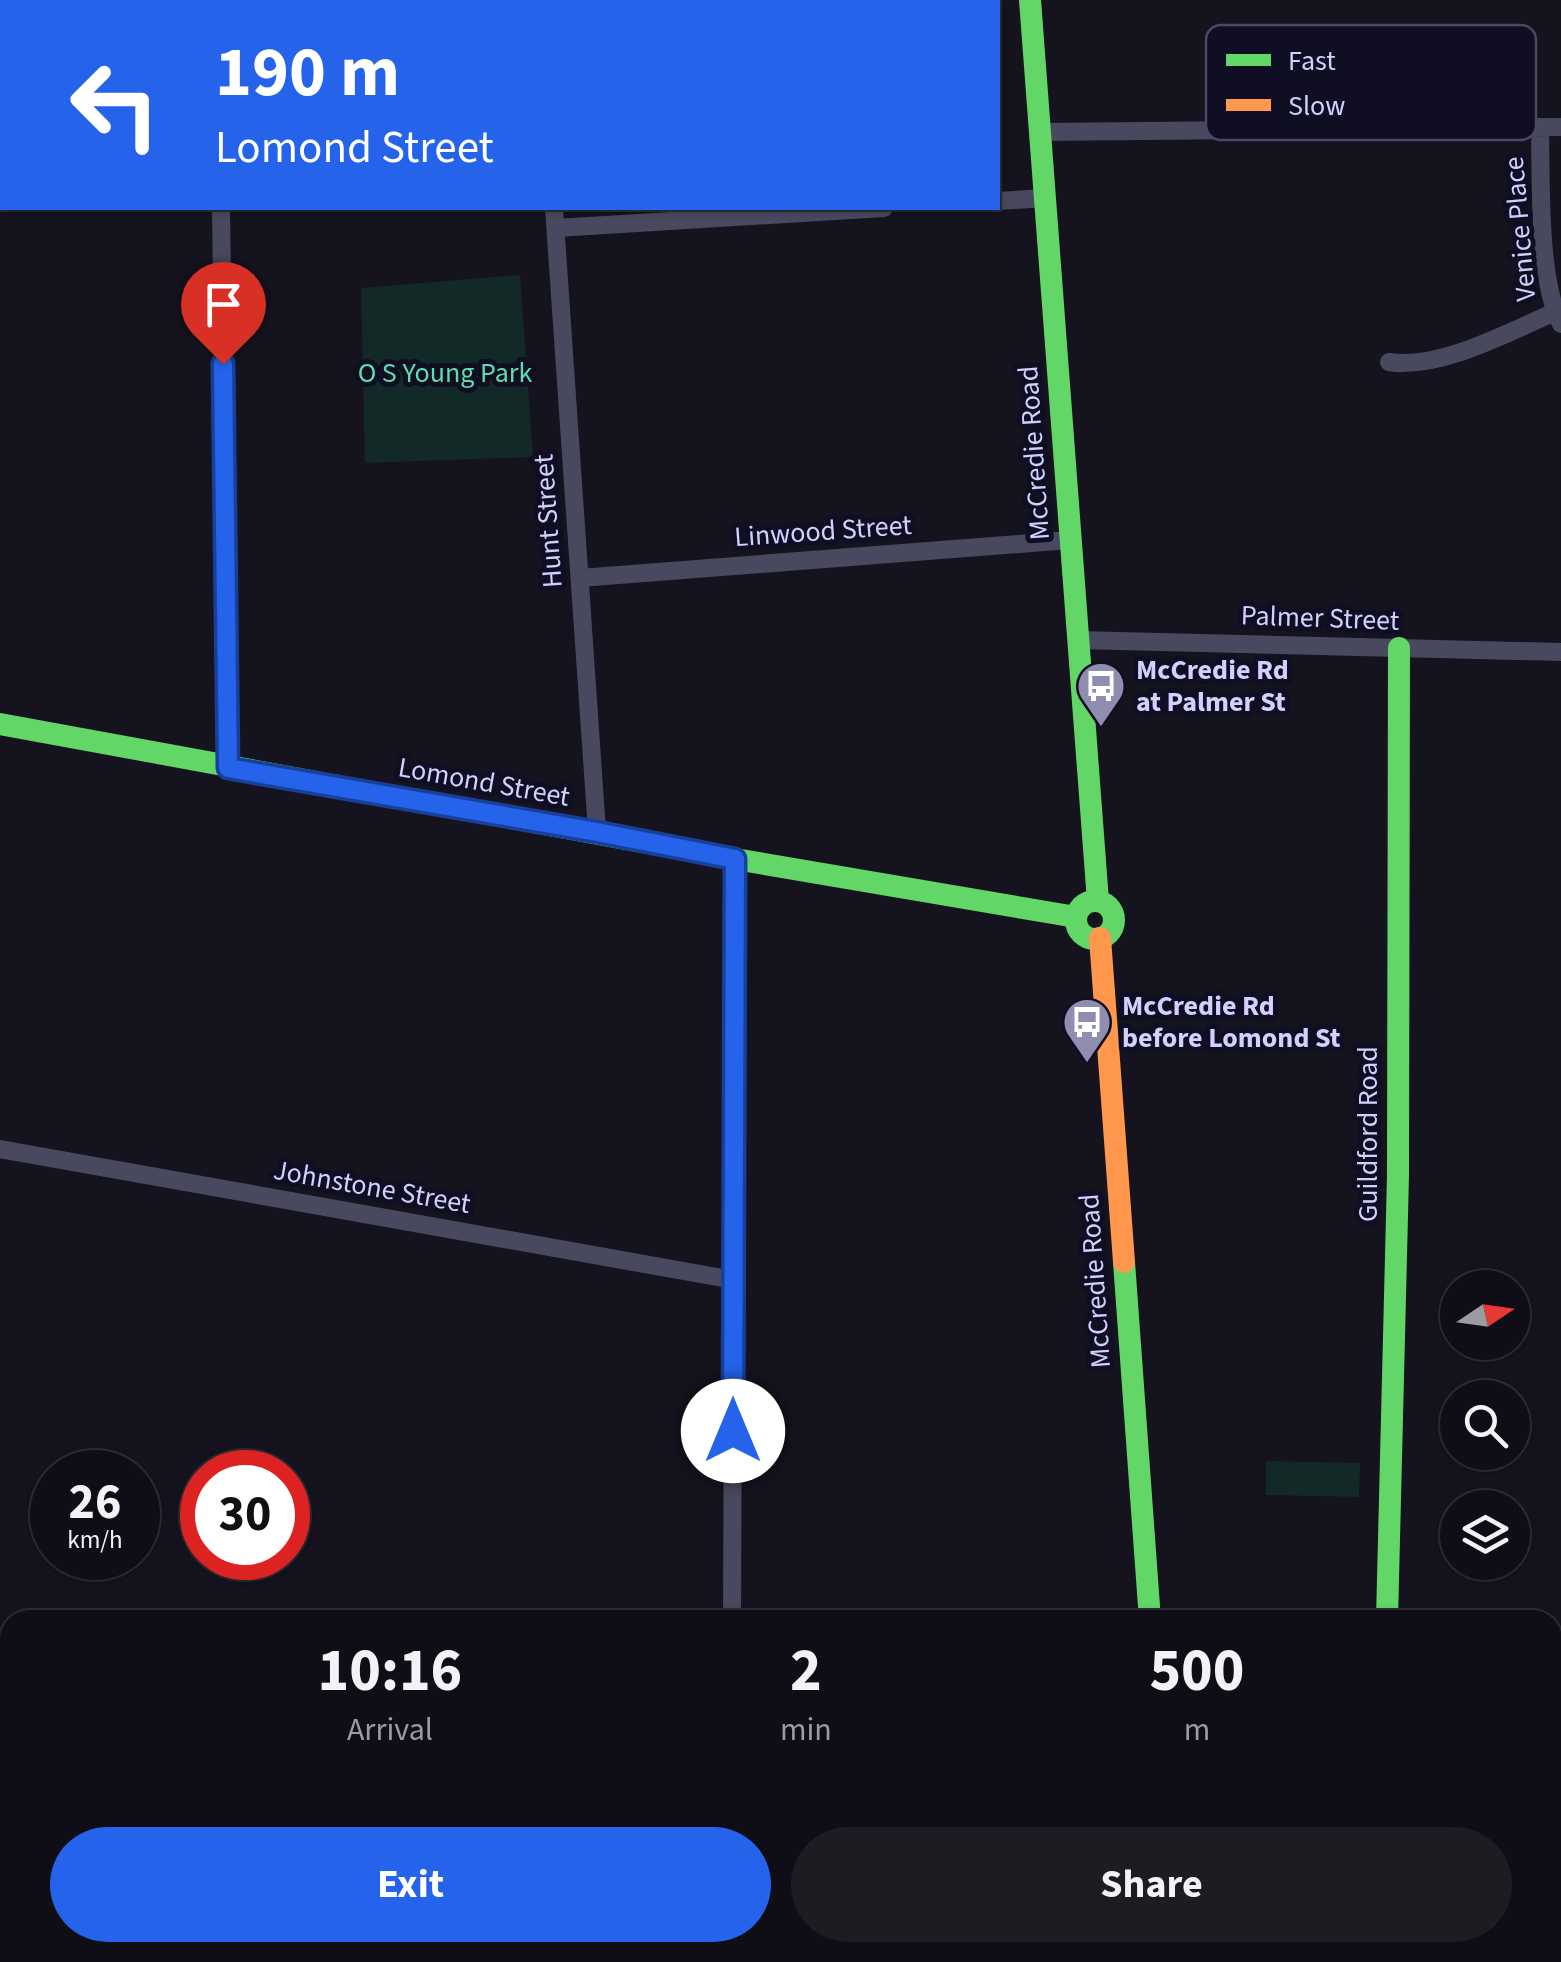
<!DOCTYPE html>
<style>
body{margin:0;font-family:"Source Sans 3",sans-serif;background:#1d1c23;color:#f1f3f6;height:100vh;display:flex;flex-direction:column;font-size:38px;white-space:nowrap}
*{box-sizing:border-box;margin:0}
p{font-size:32px;color:#9b9ca1}
.icon{flex:none;width:55px;height:55px;fill:none;stroke:currentColor;stroke-width:2;stroke-linecap:round;stroke-linejoin:round}
.map{position:relative;flex:1;overflow:hidden}
.side{position:absolute;left:0px;top:1610px;width:1562px;height:352px;display:flex;flex-direction:column;background:#0f0e16;border-radius:30px 30px 0 0;box-shadow:0 2px 8px #0004,0 0 0 2px #2f2e35}
.side>*{flex:none}
.top-card{position:absolute;left:0px;top:0px;width:1000px;height:210px;box-shadow:0 2px 8px #0004,0 0 0 2px #2f2e35;background:#2563eb;color:#fff;overflow:hidden}
.needle{width:65px;rotate:77deg}
.controls{position:absolute;left:1440px;top:1270px;display:grid;gap:20px}
.controls a{display:grid;place-items:center;width:90px;height:90px;border-radius:50%;background:#0f0e16;box-shadow:0 2px 8px #0004,0 0 0 2px #2f2e35;font-size:50px}
.speed{position:absolute;left:30px;top:1450px;display:flex;gap:20px;font-size:50px;font-weight:700;text-align:center}
.speed>*{display:grid;place-content:center;width:130px;height:130px;border-radius:50%;background:#0f0e16;box-shadow:0 2px 8px #0004,0 0 0 2px #2f2e35;line-height:1}
.speed small{font-size:25px;font-weight:400}
.speed .limit{border:15px solid #d22;background:#fff;color:#111}
.pin{position:absolute;display:grid;place-items:center;width:85px;height:85px;color:#fff;margin:-102px -42px;border-radius:50% 50% 50% 0;rotate:-45deg;box-shadow:0 0 10px #0007}
.pin .icon{rotate:45deg}
.me{position:absolute;width:110px;margin:-55px;rotate:0deg;stroke-linejoin:round;filter:drop-shadow(0 0 8px #0008)}
.turn{display:flex;align-items:center;gap:35px;height:210px;padding:0 50px;font-size:45px}
.turn .icon{width:130px;height:130px;stroke-width:2.5}
.turn b{display:block;font-size:70px;line-height:85px}
.eta{display:flex;justify-content:space-evenly;align-items:center;height:170px;text-align:center}
.eta b{font-size:60px;font-weight:700;line-height:70px}
.button{display:flex;gap:20px;margin-top:auto;padding:20px 50px}
.button a{flex:1;height:115px;border-radius:60px;background:#2563eb;color:#fff;font-size:40px;font-weight:700;line-height:115px;text-align:center}
.button a+a{background:#1d1c23;color:#f1f3f6}
.map>svg:first-child{display:block}
</style>
<div class="map">
<svg width="1561" height="1962" viewBox="0 0 1561 1962">
<rect width="100%" height="100%" fill="#14131e"/>
<!-- green -->
<path fill="#122928" d="M 520,275 L 533,457 L 365,463 L 361,288 Z
M 1266,1461 L 1360,1463 L 1359,1497 L 1266,1495 Z"/>
<g fill="none" stroke-linecap="round" stroke-linejoin="round">
<!-- street -->
<path stroke="#48495f" stroke-width="18" d="M 218,0 L 218,2
M 540,0 L 540,2
M 1540,128 C 1541,179 1538,281 1561,324
M 1041,132 L 1561,127
M 998,201 L 1046,198
M 221,208 L 228,768
M 554,208 L 597,831
M 556,228 L 884,208
M 1389,362 C 1439,370 1509,332 1555,312
M 580,578 L 1070,540
M 1078,640 L 1561,652
M 0,1149 L 734,1280
M 732,1620 L 735,859
M 0,1706 L 10,1706
M 731,1962 L 731,1952
M 1381,1962 L 1381,1952"/>
<!-- fast -->
<path stroke="#63d668" stroke-width="22" d="M 1030,0 L 1098,901
M 0,724 L 735,859 L 1076,917
M1076 920a19 19 0 1 1 38 0a19 19 0 1 1-38 0Z
M 1124,1262 L 1150,1620
M 1387,1620 L 1398,1175 L 1399,648
M 1174,1952 L 1175,1962"/>
<!-- slow -->
<path stroke="#ff974d" stroke-width="22" d="M 1100,938 L 1124,1262"/>
</g>
<g fill="none" stroke-linecap="round" stroke-linejoin="round">
<!-- route casing -->
<g stroke="#184099" stroke-width="25">
<path id="route" d="M 223,364 L 228,768 L 597,832 L 735,859 L 733,1431"/>
</g>
<!-- route -->
<use href="#route" stroke="#2563eb" stroke-width="18"/>
</g>
<!-- icons -->
<defs>
<g id="bus-pin" transform="scale(2.5)"><path d="M0 17L-7.5 6A9.5 9.5 0 1 1 7.5 6Z" fill="#908eb0" stroke="#100e23"/><path d="M-5-6H5V4H4V6H2V4H-2V6H-4V4H-5ZM-3.5-4V0h7V-4ZM-3.5 1.2v1.5H-2V1.2ZM2 1.2v1.5H3.5V1.2Z" fill="#fff"/></g>
</defs>
<g fill-rule="evenodd">
<use href="#bus-pin" x="1101" y="686"/>
<use href="#bus-pin" x="1087" y="1022"/>
</g>
<g text-anchor="middle" dominant-baseline="central" stroke-width="10" stroke-linejoin="round" paint-order="stroke">
<!-- street labels -->
<g font-size="28" fill="#d2d1fe" stroke="#100e23">
<text transform="translate(1520 229) rotate(-95)">Venice Place</text>
<text transform="translate(1034 453) rotate(-94)">McCredie Road</text>
<text transform="translate(548 521) rotate(-94)">Hunt Street</text>
<text transform="translate(823 531) rotate(-4)">Linwood Street</text>
<text transform="translate(1320 618) rotate(2)">Palmer Street</text>
<text transform="translate(484 782) rotate(10)">Lomond Street</text>
<text transform="translate(1368 1134) rotate(-90)">Guildford Road</text>
<text transform="translate(372 1187) rotate(10)">Johnstone Street</text>
<text transform="translate(1095 1281) rotate(-94)">McCredie Road</text>
</g>
<!-- park labels -->
<g font-size="28" fill="#5fddb1" stroke="#100e23">
<text x="445" y="373">O S Young Park</text>
</g>
<!-- poi labels -->
<g font-size="28" font-weight="bold" fill="#d2d1fe" stroke="#100e23" text-anchor="start">
<text x="1136" y="670">McCredie Rd<tspan x="1136" dy="32">at Palmer St</tspan></text>
<text x="1122" y="1006">McCredie Rd<tspan x="1122" dy="32">before Lomond St</tspan></text>
</g>
</g>
<!-- legend -->
<rect x="1206" y="25" width="330" height="115" rx="15" fill="#100e23" stroke="#4a4865" stroke-width="2.5"/>
<rect x="1226" y="54" width="45" height="12" fill="#63d668"/>
<rect x="1226" y="99" width="45" height="12" fill="#ff974d"/>
<g font-size="28" fill="#d2d1fe">
<text x="1288" y="70">Fast</text>
<text x="1288" y="115">Slow</text>
</g>
</svg>
<div class="controls">
<a><svg class="needle" viewBox="-14 -14 28 28"><path d="M0-13l5 13h-10z" fill="#e53935"/><path d="M0 13l5-13h-10z" fill="#9b9ca1"/></svg></a>
<a><svg class="icon" aria-label="search" viewBox="0 0 24 24"><circle cx="10" cy="10" r="6"/><path d="M15 15l6 6"/></svg></a>
<a><svg class="icon" aria-label="layers" viewBox="0 0 24 24"><path d="M12 4l9 5-9 5-9-5zM3 14l9 5 9-5"/></svg></a>
</div>
<div class="speed"><div>26<small>km/h</small></div><div class="limit">30</div></div>
<div class="pin" style="left:223px;top:364px;background:#d93025"><svg class="icon" aria-label="arrive" viewBox="0 0 24 24"><path d="M6 21V4h12l-3 4 3 4H6"/></svg></div>
<svg class="me" style="left:733px;top:1431px" viewBox="-20 -20 40 40"><circle r="19" fill="#fff"/><path d="M0-13L10 11 0 6-10 11z" fill="#2563eb"/></svg>
<div class="top-card">
<div class="turn"><svg class="icon" aria-label="left" viewBox="0 0 24 24"><path d="M17 20v-9H6M10 6l-5 5 5 5"/></svg><div><b>190 m</b>Lomond Street</div></div>
</div>
<section class="side">
<div class="eta">
<div><b>10:16</b><p>Arrival</p></div>
<div><b>2</b><p>min</p></div>
<div><b>500</b><p>m</p></div>
</div>
<div class="button"><a>Exit</a><a>Share</a></div>
</section>
</div>
